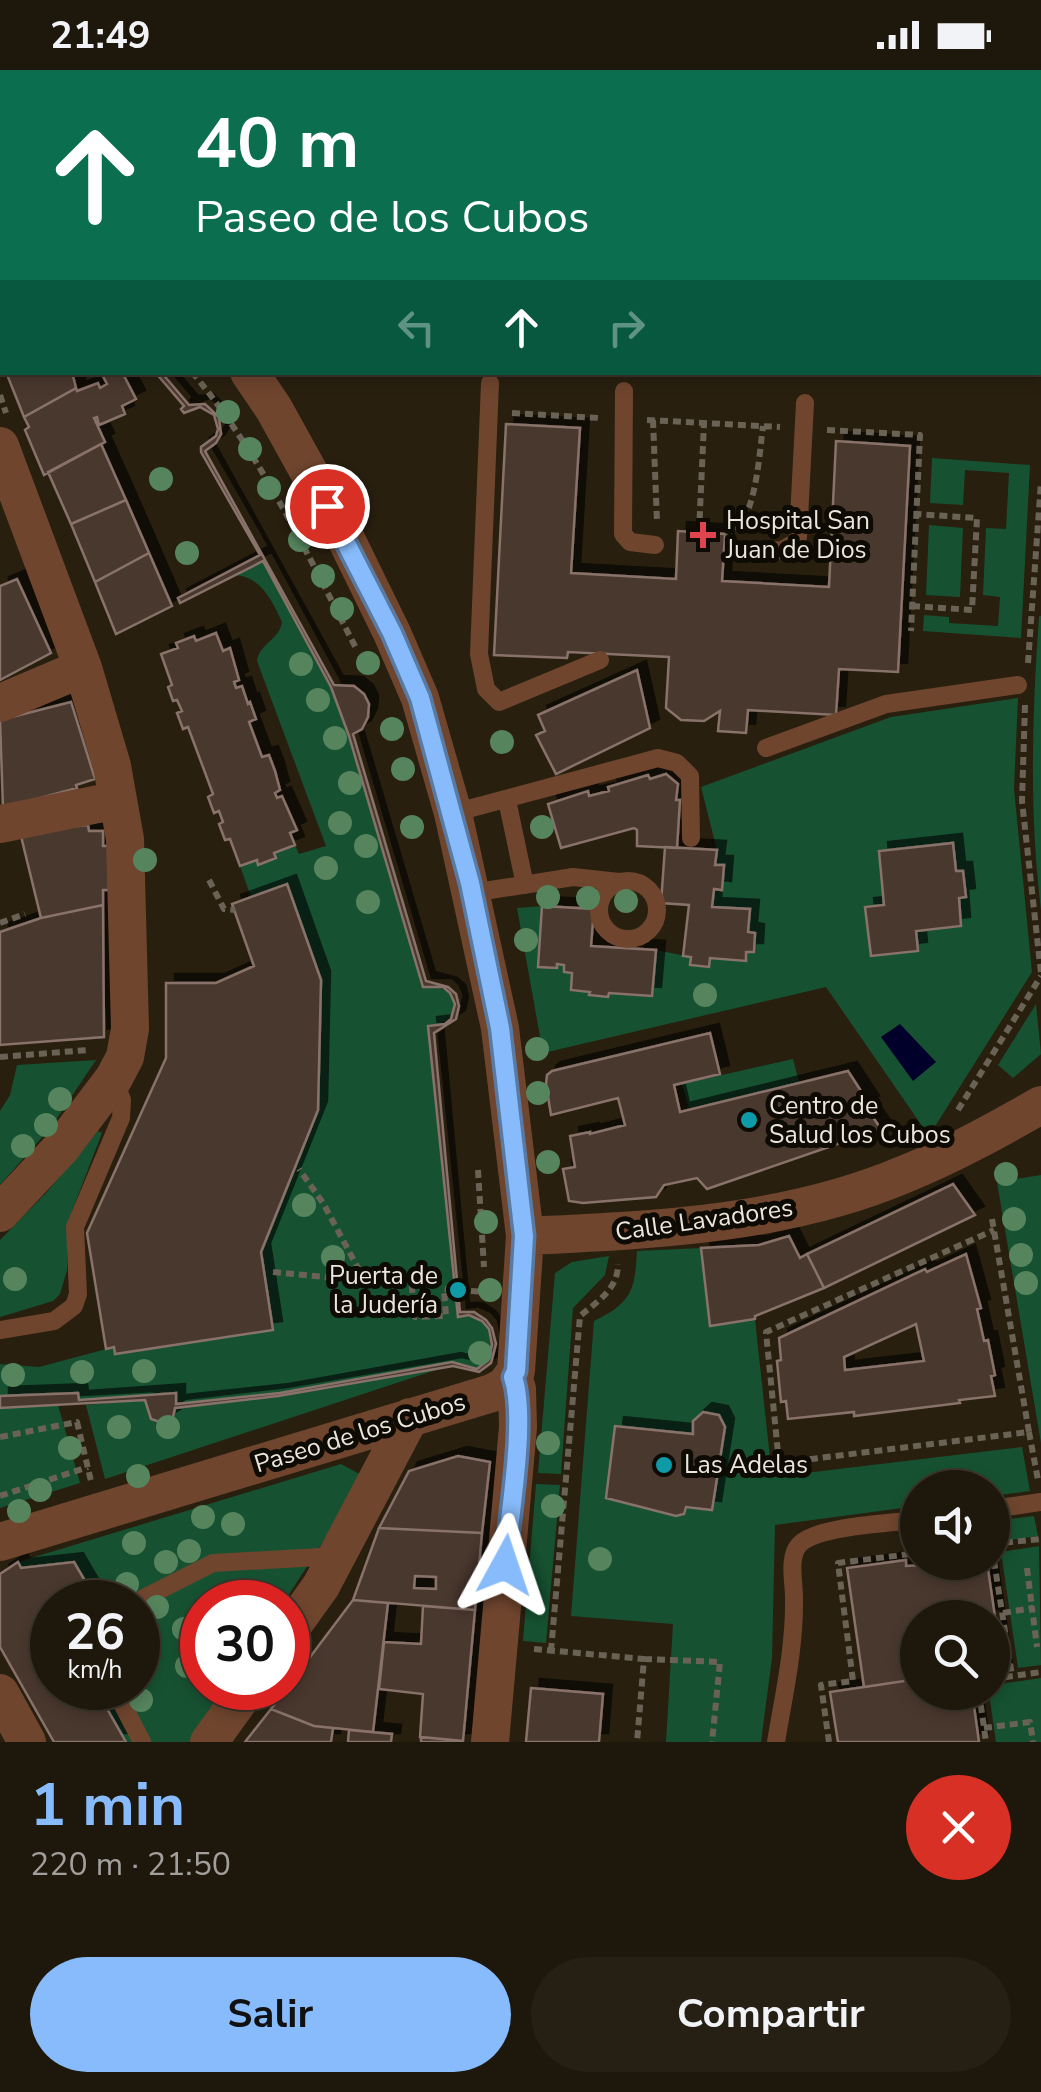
<!DOCTYPE html>
<html lang="es">
<meta charset="utf-8">
<style>
body{margin:0;font-family:"Nunito Sans",sans-serif;background:#262014;color:#f1f3f6;height:100vh;display:flex;flex-direction:column;font-size:38px;white-space:nowrap}
*{box-sizing:border-box;margin:0}
p{font-size:32px;color:#a19f9d}
.icon{flex:none;width:55px;height:55px;fill:none;stroke:currentColor;stroke-width:2;stroke-linecap:round;stroke-linejoin:round}
.map{position:relative;height:1672px;overflow:hidden}
.sheet{display:flex;flex-direction:column;background:#1e170b;flex:1}
.sheet>*{flex:none}
.guide{position:absolute;left:0px;top:0px;width:1042px;height:305px;box-shadow:0 5px 15px #0003,0 0 0 2px #3c362c;background:#0b6e4f;color:#fff;overflow:hidden}
.buttons{position:absolute;left:900px;top:1400px;display:grid;gap:20px}
.buttons a{display:grid;place-items:center;width:110px;height:110px;border-radius:50%;background:#1e170b;box-shadow:0 5px 15px #0003,0 0 0 2px #3c362c;font-size:50px}
.speed{position:absolute;left:30px;top:1510px;display:flex;gap:20px;font-size:50px;font-weight:700;text-align:center}
.speed>*{display:grid;place-content:center;width:130px;height:130px;border-radius:50%;background:#1e170b;box-shadow:0 5px 15px #0003,0 0 0 2px #3c362c;line-height:1}
.speed small{font-size:25px;font-weight:400}
.speed .limit{border:15px solid #d22;background:#fff;color:#111}
.pin{position:absolute;display:grid;place-items:center;width:85px;height:85px;color:#fff;margin:-42px;border:5px solid #fff;border-radius:50%;box-shadow:0 2px 10px #0007}
.me{position:absolute;width:110px;margin:-55px;rotate:5deg;stroke-linejoin:round;filter:drop-shadow(0 0 8px #0008)}
.turn{display:flex;align-items:center;gap:35px;height:210px;padding:0 30px;font-size:45px}
.turn .icon{width:130px;height:130px;stroke-width:2.5}
.turn b{display:block;font-size:70px;line-height:85px}
.lanes{display:flex;align-items:center;height:95px;padding:0 30px;background:#0003;justify-content:center;gap:50px;direction:ltr}
.lanes .off{opacity:.35}
.round{display:grid;place-items:center;flex:none;width:105px;height:105px;border-radius:52px;background:#262014}
.summary{display:flex;align-items:center;justify-content:space-between;height:170px;padding:0 30px}
h1{font-size:60px;font-weight:700;line-height:75px;color:#87bbfb}
.action{display:flex;gap:20px;margin-top:auto;padding:20px 30px}
.action a{flex:1;height:115px;border-radius:60px;background:#87bbfb;color:#111;font-size:40px;font-weight:700;line-height:115px;text-align:center}
.action a+a{background:#262014;color:#f1f3f6}
.status{display:flex;justify-content:space-between;align-items:center;height:70px;padding:0 50px;background:#1e170b;direction:ltr}
.status svg{height:28px;fill:currentColor}
.map>svg:first-child{display:block}
</style>
<div class="status"><b>21:49</b><svg viewBox="0 0 49 12"><path d="M0 12V9h3v3zM5 12V6h3v6zM10 12V3h3v9zM15 12V0h3v12zM26 1h20v11H26zM47 4h2v5h-2z"/></svg></div>
<div class="map">
<svg width="1041" height="1672" viewBox="0 0 1041 1672">
<defs>
<filter id="shadow"><feDropShadow dx="9" dy="-9" stdDeviation="0" flood-color="#0009"/></filter>
</defs>
<rect width="100%" height="100%" fill="#281f0f"/>
<!-- green -->
<path fill="#165231" fill-rule="evenodd" d="M 347,0 L 1041,0 L 1041,96 L 1040,2 L 345,2 Z
M 932,388 L 1030,395 L 1021,568 L 923,561 L 924,545 L 949,547 L 949,553 L 998,556 L 1000,527 L 983,525 L 986,458 L 1006,459 L 1009,403 L 965,400 L 963,435 L 930,433 Z
M 929,455 L 963,458 L 960,527 L 926,525 Z
M 263,491 L 331,617 L 349,666 L 423,916 C 461,914 469,950 428,957 L 458,1246 L 473,1246 L 487,1255 L 492,1281 L 485,1294 L 477,1299 L 452,1292 L 280,1323 L 176,1334 L 175,1323 L 79,1330 L 78,1323 L 0,1326 L 0,1294 L 39,1297 L 114,1277 L 116,1284 L 273,1259 L 261,1182 L 318,1040 L 321,910 L 287,815 L 251,827 L 240,796 L 257,790 L 259,794 L 275,789 L 274,783 L 295,775 L 299,784 L 326,776 L 257,591 C 259,574 280,569 282,552 C 272,531 261,506 234,505 Z
M 1039,546 L 1041,546 L 1041,840 C 1029,741 1032,645 1039,546 Z
M 1018,628 L 1014,719 L 1032,902 L 929,1066 L 826,917 L 543,983 L 517,838 L 542,836 L 538,897 L 556,898 L 557,894 L 564,895 L 564,902 L 572,903 L 571,920 L 590,922 L 590,925 L 608,927 L 609,923 L 652,926 L 656,880 L 691,887 L 691,895 L 709,897 L 710,888 L 746,891 L 746,882 L 754,882 L 755,864 L 748,862 L 712,837 L 714,819 L 722,819 L 724,796 L 715,795 L 717,780 L 701,717 L 891,647 Z
M 1036,934 L 1041,984 L 1013,1008 L 998,995 Z
M 793,989 L 799,1012 L 689,1038 L 682,1014 Z
M 96,990 L 51,1057 L 0,1115 L 0,1041 L 10,1025 L 17,995 Z
M 98,1061 L 102,1063 L 67,1154 L 67,1200 L 60,1224 L 53,1231 L 0,1247 L 0,1170 L 46,1123 Z
M 1041,1105 L 1041,1373 L 997,1112 Z
M 701,1178 L 710,1256 L 755,1249 L 772,1407 L 1022,1377 L 1030,1421 L 993,1426 L 992,1418 L 918,1418 L 917,1436 L 775,1455 L 772,1588 L 761,1672 L 666,1672 L 673,1554 L 571,1546 L 594,1251 C 631,1233 635,1221 637,1181 ZM 703,1342 L 719,1345 L 725,1357 L 711,1440 L 686,1437 L 684,1444 L 676,1446 L 693,1364 L 692,1355 Z
M 609,1186 L 605,1205 L 573,1238 L 561,1404 L 538,1403 L 555,1203 L 572,1192 Z
M 439,1299 L 105,1409 L 86,1335 L 145,1330 L 151,1349 L 163,1353 L 173,1347 L 175,1338 L 278,1326 Z
M 58,1335 L 80,1413 L 0,1438 L 0,1338 Z
M 341,1394 L 365,1407 L 284,1532 L 202,1532 L 202,1618 L 227,1618 L 190,1672 L 54,1672 L 0,1577 L 0,1504 L 18,1492 ZM 52,1532 L 138,1532 L 138,1618 L 52,1618 Z
M 536,1414 L 560,1415 L 546,1573 L 523,1571 Z
M 1034,1446 L 1038,1466 L 993,1472 L 993,1451 Z
M 1039,1476 L 1041,1595 L 1018,1598 L 1001,1482 Z
M 1041,1608 L 1041,1672 L 996,1672 L 989,1623 L 992,1622 L 993,1615 Z"/>
<!-- water -->
<path fill="#00002b" d="M 900,954 L 936,992 L 913,1011 L 881,967 Z"/>
<!-- building -->
<path fill="#4a372f" stroke="#88726a" stroke-width="2.5" fill-rule="evenodd" filter="url(#shadow)" d="M 107,0 L 192,0 L 197,2 L 108,2 Z
M 704,0 L 789,0 L 704,2 Z
M 0,173 L 2,176 L 0,299 Z
M 6,302 L 72,302 L 76,318 L 24,347 Z
M 101,302 L 122,302 L 136,329 L 122,336 L 125,344 L 99,355 L 97,347 L 94,348 L 105,372 L 44,405 L 25,360 L 29,357 L 24,347 L 76,318 L 77,321 L 98,313 L 100,318 L 107,314 Z
M 155,302 L 161,302 L 189,335 L 205,334 L 219,347 L 221,364 L 216,373 L 205,381 L 334,615 L 354,616 L 364,624 L 369,634 L 368,647 L 362,659 L 353,664 L 426,911 L 448,917 L 456,924 L 459,936 L 456,949 L 434,963 L 460,1242 L 474,1242 L 486,1250 L 492,1258 L 496,1274 L 491,1293 L 479,1302 L 453,1296 L 278,1326 L 175,1338 L 173,1347 L 163,1353 L 151,1349 L 145,1330 L 0,1338 L 0,1326 L 78,1323 L 79,1330 L 176,1323 L 176,1334 L 280,1323 L 452,1292 L 477,1299 L 488,1290 L 492,1275 L 489,1259 L 482,1251 L 469,1245 L 458,1247 L 428,956 L 445,954 L 451,949 L 455,934 L 450,923 L 443,917 L 423,917 L 349,666 L 331,617 L 263,491 L 180,533 L 178,528 L 260,485 L 201,382 L 201,377 L 216,366 L 218,359 L 214,345 L 200,337 L 184,343 L 181,339 L 184,336 Z
M 506,354 L 580,358 L 571,503 L 676,509 L 678,461 L 725,464 L 722,511 L 829,517 L 836,371 L 910,376 L 898,602 L 839,599 L 836,645 L 748,640 L 746,663 L 718,661 L 720,641 L 704,651 L 681,650 L 666,638 L 669,587 L 568,582 L 567,588 L 494,585 Z
M 101,374 L 126,430 L 71,454 L 48,402 Z
M 126,430 L 149,483 L 95,512 L 71,454 Z
M 149,483 L 172,536 L 116,564 L 95,512 Z
M 17,509 L 51,583 L 0,610 L 0,516 Z
M 216,563 L 223,581 L 230,578 L 239,610 L 234,612 L 236,618 L 242,616 L 248,634 L 250,632 L 256,649 L 249,652 L 262,687 L 269,685 L 275,701 L 280,720 L 275,723 L 277,728 L 282,726 L 297,760 L 290,763 L 295,775 L 274,783 L 276,788 L 258,795 L 257,790 L 240,796 L 230,769 L 225,770 L 219,754 L 223,752 L 219,741 L 214,743 L 208,727 L 213,724 L 188,657 L 183,659 L 177,643 L 182,641 L 177,630 L 173,631 L 168,617 L 172,615 L 161,584 L 178,578 L 176,573 L 194,566 L 196,571 Z
M 637,600 L 650,658 L 556,704 L 536,665 L 545,661 L 538,645 Z
M 71,632 L 95,709 L 76,715 L 77,718 L 3,738 L 0,650 Z
M 666,704 L 678,714 L 676,730 L 680,730 L 677,778 L 637,776 L 637,760 L 634,758 L 561,778 L 548,734 L 588,721 L 589,726 L 609,721 L 608,717 L 648,705 L 650,709 Z
M 88,755 L 89,761 L 103,761 L 103,776 L 109,776 L 109,820 L 103,820 L 103,835 L 41,848 L 20,762 Z
M 953,773 L 956,801 L 963,801 L 966,827 L 959,828 L 961,856 L 916,861 L 918,881 L 871,886 L 865,837 L 884,835 L 879,781 Z
M 665,777 L 717,780 L 715,795 L 724,795 L 722,820 L 714,819 L 712,837 L 750,839 L 748,862 L 755,863 L 754,882 L 746,882 L 746,891 L 710,888 L 709,897 L 690,895 L 691,887 L 683,886 L 689,835 L 661,833 Z
M 287,814 L 321,910 L 318,1040 L 261,1182 L 273,1260 L 115,1284 L 114,1277 L 106,1279 L 87,1163 L 166,988 L 166,913 L 216,913 L 254,896 L 232,834 Z
M 103,835 L 104,967 L 0,975 L 0,862 L 41,848 Z
M 542,836 L 594,839 L 591,876 L 656,880 L 652,926 L 609,923 L 608,927 L 589,925 L 590,922 L 571,920 L 572,903 L 564,902 L 564,895 L 557,894 L 557,898 L 538,897 Z
M 710,963 L 720,1004 L 674,1015 L 680,1042 L 848,1001 L 870,1035 L 866,1037 L 881,1059 L 707,1119 L 697,1108 L 664,1115 L 656,1127 L 583,1133 L 569,1131 L 563,1099 L 575,1097 L 570,1066 L 590,1062 L 590,1064 L 625,1055 L 618,1028 L 551,1045 L 546,1014 L 547,1005 L 552,1001 Z
M 953,1114 L 975,1145 L 824,1218 L 807,1184 Z
M 789,1166 L 800,1188 L 807,1184 L 824,1218 L 755,1246 L 755,1249 L 710,1256 L 701,1178 L 759,1175 Z
M 966,1184 L 981,1238 L 977,1239 L 984,1271 L 988,1270 L 995,1305 L 991,1306 L 995,1326 L 959,1330 L 960,1333 L 854,1346 L 854,1342 L 788,1349 L 786,1331 L 781,1332 L 777,1291 L 781,1290 L 779,1268 L 925,1199 L 927,1202 ZM 916,1254 L 924,1291 L 845,1300 L 844,1287 Z
M 703,1342 L 719,1345 L 725,1357 L 712,1440 L 686,1437 L 684,1444 L 676,1446 L 606,1428 L 615,1356 L 693,1364 L 693,1351 Z
M 458,1386 L 490,1392 L 482,1463 L 379,1458 L 409,1401 Z
M 379,1458 L 482,1463 L 475,1540 L 353,1530 ZM 415,1506 L 436,1507 L 436,1519 L 414,1518 Z
M 906,1490 L 906,1496 L 987,1492 L 1003,1602 L 992,1604 L 992,1548 L 918,1548 L 918,1609 L 864,1617 L 847,1498 Z
M 18,1492 L 21,1498 L 74,1492 L 95,1528 L 87,1532 L 52,1532 L 52,1618 L 95,1618 L 126,1672 L 54,1672 L 0,1577 L 0,1504 Z
M 353,1530 L 388,1533 L 373,1662 L 314,1656 L 271,1639 Z
M 423,1536 L 475,1540 L 463,1671 L 420,1667 L 423,1624 L 379,1619 L 384,1572 L 421,1574 Z
M 918,1609 L 918,1622 L 972,1622 L 979,1672 L 838,1672 L 830,1622 Z
M 531,1618 L 603,1624 L 599,1672 L 526,1672 Z
M 271,1639 L 314,1656 L 333,1658 L 331,1672 L 245,1672 Z
M 349,1660 L 392,1664 L 391,1672 L 348,1672 Z
M 421,1667 L 463,1671 L 463,1672 L 421,1672 Z"/>
<g fill="none" stroke-linecap="round" stroke-linejoin="round">
<!-- path -->
<path stroke="#6a6355" stroke-width="6" stroke-dasharray="8 5" stroke-linecap="butt" d="M 97,0 L 98,2
M 0,21 L 2,29
M 0,146 L 2,149
M 192,302 C 261,384 308,486 357,580
M 0,325 L 6,343
M 512,343 L 600,348
M 647,350 L 780,357
M 653,350 L 657,452
M 827,360 L 920,365 L 911,561
M 699,462 L 704,353
M 725,467 C 756,458 759,385 763,356
M 912,536 L 972,540 L 977,448 L 916,444
M 1028,593 L 1041,412
M 1025,635 L 1022,731 L 1041,903
M 209,810 L 224,839 L 235,840
M 0,853 L 25,844
M 0,987 L 88,980
M 958,1040 L 1041,906
M 478,1100 L 484,1197
M 992,1149 L 1029,1362 L 779,1393 L 766,1262 L 994,1160
M 273,1202 L 365,1211 L 323,1133 L 299,1099
M 365,1211 L 411,1209 L 415,1247 L 446,1246 L 444,1219 L 455,1220
M 458,1220 L 486,1222
M 1029,1362 L 1038,1410
M 0,1367 L 77,1352 L 91,1411
M 0,1426 L 88,1397
M 992,1474 L 1041,1469
M 992,1478 L 1012,1606
M 1027,1498 L 1032,1538
M 1003,1543 L 1032,1538 L 1037,1577
M 534,1579 L 644,1589 L 637,1672
M 551,1581 L 580,1246 C 598,1231 618,1219 618,1194
M 644,1589 L 720,1592 L 712,1672
M 992,1609 L 1041,1602
M 979,1622 L 986,1672
M 984,1658 L 1030,1652 L 1033,1672
M 829,1672 L 821,1615 L 853,1611 L 838,1493 L 918,1483"/>
<!-- lane -->
<path stroke="#6f452e" stroke-width="18" d="M 432,0 L 433,2
M 477,0 L 477,2
M 616,0 L 616,2
M 829,0 L 830,2
M 976,2 L 979,0
M 1040,117 L 1041,117
M 490,313 L 479,584 L 486,619 L 499,632 L 600,590
M 624,321 L 623,464 L 630,472 L 655,475
M 754,481 L 782,480 L 796,472 L 798,467 L 805,333
M 766,678 L 886,634 L 1018,615
M 507,730 L 525,815
M 453,743 L 658,688 L 677,693 L 690,706 L 691,768
M599 840a29 29 0 1 1 58 0a29 29 0 1 1-58 0Z
M 472,823 L 573,807 L 619,812
M 0,1260 L 54,1251 L 74,1236 L 78,1224 L 75,1157 L 121,1048 L 122,1030 L 114,1008
M 992,1439 L 1041,1432
M 136,1532 L 213,1493 L 337,1486
M 114,1618 L 142,1672
M 776,1672 C 784,1624 795,1576 794,1527 C 794,1512 788,1487 799,1475 C 815,1456 892,1453 918,1450"/>
<!-- street -->
<path stroke="#6f452e" stroke-width="38" d="M 51,0 L 52,2
M 0,376 L 83,598 L 112,696 L 125,769 L 130,959 L 125,987 L 114,1008 L 61,1078 L 0,1143
M 0,633 L 83,598
M 1,754 L 118,730
M 525,1166 C 653,1160 785,1155 905,1104 C 952,1085 997,1060 1041,1035
M 0,1472 L 492,1323 L 505,1316 L 516,1301 L 525,1166 L 500,958 L 453,743 L 420,628 L 392,563 L 346,469 L 274,339 L 249,302
M 288,1562 L 321,1516 L 410,1347
M 0,1623 L 27,1672
M 209,1672 L 248,1618
M 490,1672 L 518,1357 L 517,1319 L 513,1307"/>
</g>
<!-- trees -->
<g fill="#55845d">
<circle cx="228" cy="342" r="12"/>
<circle cx="250" cy="379" r="12"/>
<circle cx="161" cy="409" r="12"/>
<circle cx="269" cy="418" r="12"/>
<circle cx="300" cy="470" r="12"/>
<circle cx="187" cy="483" r="12"/>
<circle cx="323" cy="506" r="12"/>
<circle cx="342" cy="539" r="12"/>
<circle cx="368" cy="593" r="12"/>
<circle cx="301" cy="594" r="12"/>
<circle cx="318" cy="630" r="12"/>
<circle cx="392" cy="659" r="12"/>
<circle cx="335" cy="668" r="12"/>
<circle cx="502" cy="672" r="12"/>
<circle cx="403" cy="699" r="12"/>
<circle cx="350" cy="713" r="12"/>
<circle cx="340" cy="753" r="12"/>
<circle cx="412" cy="757" r="12"/>
<circle cx="542" cy="757" r="12"/>
<circle cx="366" cy="776" r="12"/>
<circle cx="145" cy="790" r="12"/>
<circle cx="326" cy="798" r="12"/>
<circle cx="548" cy="827" r="12"/>
<circle cx="588" cy="828" r="12"/>
<circle cx="626" cy="831" r="12"/>
<circle cx="368" cy="832" r="12"/>
<circle cx="526" cy="870" r="12"/>
<circle cx="705" cy="925" r="12"/>
<circle cx="537" cy="979" r="12"/>
<circle cx="538" cy="1023" r="12"/>
<circle cx="60" cy="1029" r="12"/>
<circle cx="46" cy="1055" r="12"/>
<circle cx="23" cy="1076" r="12"/>
<circle cx="548" cy="1092" r="12"/>
<circle cx="1006" cy="1104" r="12"/>
<circle cx="304" cy="1135" r="12"/>
<circle cx="1014" cy="1149" r="12"/>
<circle cx="486" cy="1152" r="12"/>
<circle cx="1021" cy="1185" r="12"/>
<circle cx="333" cy="1187" r="12"/>
<circle cx="15" cy="1209" r="12"/>
<circle cx="1026" cy="1213" r="12"/>
<circle cx="490" cy="1220" r="12"/>
<circle cx="480" cy="1283" r="12"/>
<circle cx="144" cy="1301" r="12"/>
<circle cx="82" cy="1302" r="12"/>
<circle cx="13" cy="1305" r="12"/>
<circle cx="119" cy="1357" r="12"/>
<circle cx="168" cy="1357" r="12"/>
<circle cx="548" cy="1373" r="12"/>
<circle cx="70" cy="1378" r="12"/>
<circle cx="138" cy="1406" r="12"/>
<circle cx="40" cy="1420" r="12"/>
<circle cx="553" cy="1436" r="12"/>
<circle cx="19" cy="1441" r="12"/>
<circle cx="203" cy="1447" r="12"/>
<circle cx="233" cy="1454" r="12"/>
<circle cx="134" cy="1473" r="12"/>
<circle cx="189" cy="1481" r="12"/>
<circle cx="600" cy="1489" r="12"/>
<circle cx="166" cy="1492" r="12"/>
<circle cx="127" cy="1514" r="12"/>
<circle cx="157" cy="1537" r="12"/>
<circle cx="184" cy="1559" r="12"/>
<circle cx="187" cy="1596" r="12"/>
<circle cx="141" cy="1630" r="12"/>
</g>
<g fill="none" stroke-linecap="round" stroke-linejoin="round">
<!-- route casing -->
<g stroke="#587aa3" stroke-width="25">
<path id="route" d="M 327,436 L 392,563 L 420,628 L 470,813 L 500,958 L 524,1166 L 516,1301 L 513,1307 C 527,1349 509,1447 505,1495"/>
</g>
<!-- route -->
<use href="#route" stroke="#87bbfb" stroke-width="18"/>
</g>
<!-- markers -->
<path fill="#e0444e" stroke="#0e0a04" stroke-width="4" d="M698 450h10v10h10v10h-10v10h-10v-10h-10v-10h10z"/>
<g fill="#0f9aa8" stroke="#0e0a04" stroke-width="4">
<circle cx="749" cy="1050" r="10"/>
<circle cx="458" cy="1220" r="10"/>
<circle cx="664" cy="1395" r="10"/>
</g>
<g text-anchor="middle" dominant-baseline="central" stroke-width="10" stroke-linejoin="round" paint-order="stroke">
<!-- poi labels -->
<g font-size="25" fill="#ebe5db" stroke="#0e0a04" text-anchor="start">
<text x="726" y="451">Hospital San<tspan x="726" dy="29">Juan de Dios</tspan></text>
<text x="769" y="1036">Centro de<tspan x="769" dy="29">Salud los Cubos</tspan></text>
<text x="438" y="1206" text-anchor="end">Puerta de<tspan x="438" dy="29">la Judería</tspan></text>
<text x="684" y="1395">Las Adelas</text>
</g>
<!-- street labels -->
<g font-size="25" fill="#ebe5db" stroke="#0e0a04">
<text transform="translate(704 1150) rotate(-8)">Calle Lavadores</text>
<text transform="translate(360 1363) rotate(-17)">Paseo de los Cubos</text>
</g>
</g>
</svg>
<div class="buttons">
<a><svg class="icon" aria-label="sound" viewBox="0 0 24 24"><path d="M4 9h4l5-4v14l-5-4H4zM17 9q2 3 0 6"/></svg></a>
<a><svg class="icon" aria-label="search" viewBox="0 0 24 24"><circle cx="10" cy="10" r="6"/><path d="M15 15l6 6"/></svg></a>
</div>
<div class="speed"><div>26<small>km/h</small></div><div class="limit">30</div></div>
<div class="pin" style="left:327px;top:436px;background:#d93025"><svg class="icon" aria-label="arrive" viewBox="0 0 24 24"><path d="M6 21V4h12l-3 4 3 4H6"/></svg></div>
<svg class="me" style="left:505px;top:1495px" viewBox="-20 -20 40 40"><path d="M0-17L14 15 0 8-14 15z" fill="#87bbfb" stroke="#fff" stroke-width="4"/></svg>
<div class="guide">
<div class="turn"><svg class="icon" aria-label="ahead" viewBox="0 0 24 24"><path d="M12 20V5M6 11l6-6 6 6"/></svg><div><b>40 m</b>Paseo de los Cubos</div></div>
<div class="lanes"><svg class="icon off" aria-label="left" viewBox="0 0 24 24"><path d="M17 20v-9H6M10 6l-5 5 5 5"/></svg><svg class="icon" aria-label="ahead" viewBox="0 0 24 24"><path d="M12 20V5M6 11l6-6 6 6"/></svg><svg class="icon off" aria-label="right" viewBox="0 0 24 24"><path d="M7 20v-9h11M14 6l5 5-5 5"/></svg></div>
</div>
</div>
<section class="sheet">
<div class="summary"><div><h1>1 min</h1><p>220 m · 21:50</p></div><a class="round" style="background:#d93025;color:#fff"><svg class="icon" aria-label="close" viewBox="0 0 24 24"><path d="M6 6l12 12M18 6L6 18"/></svg></a></div>
<div class="action"><a>Salir</a><a>Compartir</a></div>
</section>
